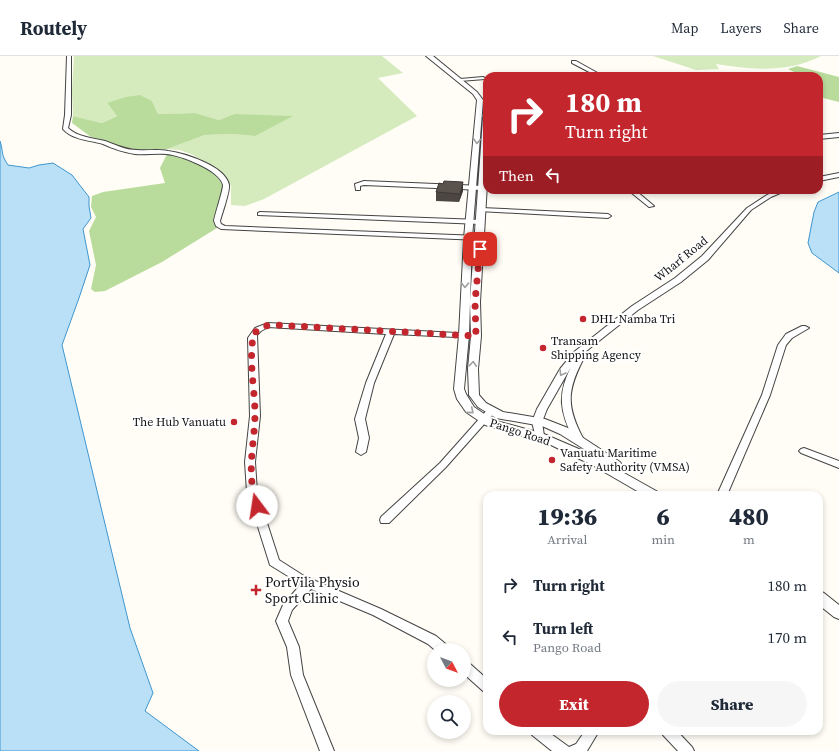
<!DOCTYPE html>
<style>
body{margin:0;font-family:"Source Serif 4",serif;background:#f6f6f7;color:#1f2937;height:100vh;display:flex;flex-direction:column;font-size:15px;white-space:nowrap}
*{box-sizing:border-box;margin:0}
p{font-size:13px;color:#747a83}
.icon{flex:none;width:22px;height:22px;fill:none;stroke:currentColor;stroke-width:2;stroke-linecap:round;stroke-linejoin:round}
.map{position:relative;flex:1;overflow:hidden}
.side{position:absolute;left:483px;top:435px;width:340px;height:244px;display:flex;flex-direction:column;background:#fff;border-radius:12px;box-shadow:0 2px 6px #0003}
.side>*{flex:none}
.top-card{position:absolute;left:483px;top:16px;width:340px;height:122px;border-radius:12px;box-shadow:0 2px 6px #0003;background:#c4262e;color:#fff;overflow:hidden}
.needle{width:26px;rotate:131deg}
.controls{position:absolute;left:427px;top:587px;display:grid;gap:8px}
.controls a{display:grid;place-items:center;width:44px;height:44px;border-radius:50%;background:#fff;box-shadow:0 2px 6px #0003;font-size:20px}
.pin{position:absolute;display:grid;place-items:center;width:34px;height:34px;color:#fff;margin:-17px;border-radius:8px;box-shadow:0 2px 6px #0006}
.me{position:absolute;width:44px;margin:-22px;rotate:346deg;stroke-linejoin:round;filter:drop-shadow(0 0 3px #0008)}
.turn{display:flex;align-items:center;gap:14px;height:84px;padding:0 16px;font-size:18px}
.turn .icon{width:52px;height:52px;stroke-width:2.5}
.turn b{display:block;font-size:28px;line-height:34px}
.then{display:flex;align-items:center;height:38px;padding:0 16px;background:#0003;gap:8px;font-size:15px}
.eta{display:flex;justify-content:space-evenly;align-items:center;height:68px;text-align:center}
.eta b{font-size:24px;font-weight:800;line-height:28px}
.primary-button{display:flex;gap:8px;margin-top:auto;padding:8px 16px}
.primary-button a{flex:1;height:46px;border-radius:24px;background:#c4262e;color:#fff;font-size:16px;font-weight:800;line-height:46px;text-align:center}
.primary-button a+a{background:#f6f6f7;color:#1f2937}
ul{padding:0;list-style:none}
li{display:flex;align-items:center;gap:12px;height:52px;padding:0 16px}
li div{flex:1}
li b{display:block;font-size:15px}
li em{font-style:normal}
header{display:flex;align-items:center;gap:24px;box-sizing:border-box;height:56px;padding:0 20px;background:#fff;border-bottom:1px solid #e0e1e3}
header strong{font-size:19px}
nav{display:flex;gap:22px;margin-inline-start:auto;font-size:14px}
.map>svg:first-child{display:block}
</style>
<header>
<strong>Routely</strong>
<nav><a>Map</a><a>Layers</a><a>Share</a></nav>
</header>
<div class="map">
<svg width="839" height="695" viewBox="0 0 839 695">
<rect width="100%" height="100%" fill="#fffdf5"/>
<!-- green -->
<path fill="#d5ebbd" d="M 74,0 L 382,0 L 403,17 L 378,22 L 417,60 L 264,143 L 245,150 L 231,149 L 231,130 L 226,120 L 193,99 L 180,94 L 167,93 L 205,79 L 232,78 L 255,80 L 234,58 L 219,64 L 195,57 L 158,58 L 152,45 L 107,47 L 117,60 L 102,67 L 73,60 L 72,35 Z
M 653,0 L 821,0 C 788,17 751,14 716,8 L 719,13 L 696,14 Z"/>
<!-- forest -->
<path fill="#b9dc9c" d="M 797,10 L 839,21 L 839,46 L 819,41 L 819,20 L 802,20 L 788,13 Z
M 140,39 L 152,45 L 158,58 L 195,57 L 219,64 L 234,58 L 293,60 L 255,80 L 232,78 L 205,79 L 167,93 L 141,94 L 121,91 L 107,85 L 91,81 L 72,67 L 73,60 L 102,67 L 117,60 L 107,47 L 126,41 Z
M 167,98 C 182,97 218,114 222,129 C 224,137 215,158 213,166 L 217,172 L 162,206 L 105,235 L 95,236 L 91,233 L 96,209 L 89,175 L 96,161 L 91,151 L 92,140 L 103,136 L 165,127 L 160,112 Z"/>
<!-- water -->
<path fill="#b9e0f7" stroke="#3f96cf" d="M 0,85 C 4,97 0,97 8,109 L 29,112 L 39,109 L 53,107 L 72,119 L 89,141 L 89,150 L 91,162 L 83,173 L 90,209 L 79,242 L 62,289 L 130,572 L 153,637 L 145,655 L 199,695 L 0,695 Z
M 839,136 L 839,217 L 812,197 L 808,187 L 814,156 L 818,146 Z"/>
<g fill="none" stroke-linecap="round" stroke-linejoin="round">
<!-- minor casing -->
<g stroke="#444" stroke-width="2">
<path id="minor" d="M 67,0 L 71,0 L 71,59 L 68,72 C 77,81 93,82 105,85 C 116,89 125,94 137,94 C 147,95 158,93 168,95 C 184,97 226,110 229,129 C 230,135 222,158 220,165 L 221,168 L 225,170 L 480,180 L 483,182 L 480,184 L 221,173 L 216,170 L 214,165 C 215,158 223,135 223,129 C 220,114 180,99 166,98 C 156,97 145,99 135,98 C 123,96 114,93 103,88 C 89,84 73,84 63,73 L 65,59 Z
M 572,5 L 576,5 L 603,20 L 597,20 L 572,7 Z
M 483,21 L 485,22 L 485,23 L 460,25 L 458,24 L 460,23 Z
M 839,77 L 839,81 L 819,83 L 819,79 Z
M 839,117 L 839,121 L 819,125 L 819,121 Z
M 364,125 L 483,130 L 486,132 L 483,134 L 364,129 L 360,130 L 360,134 L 356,134 L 355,128 Z
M 628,134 L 635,134 L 654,150 L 649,151 Z
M 778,134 L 787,134 L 771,141 L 751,154 L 708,204 L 681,226 L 638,254 L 585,296 L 586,298 C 567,333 565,349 584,384 L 582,386 L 576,386 L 574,384 C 560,356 557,339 571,311 L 547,353 L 542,366 L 544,380 L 539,383 L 536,382 L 532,366 L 537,353 L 560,313 L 574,296 L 632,250 L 675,222 L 702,200 L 747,152 L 767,139 Z
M 481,152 L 608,158 L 611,160 L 608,162 L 479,155 L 478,154 Z
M 260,156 L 481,164 L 484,166 L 481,168 L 258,159 L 258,157 Z
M 268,267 L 476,278 L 480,280 L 476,282 L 394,278 L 374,327 L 365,363 L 369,382 L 366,396 L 361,399 L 356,396 L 359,382 L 355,363 L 366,327 L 386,278 L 268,271 L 261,275 L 257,279 L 260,360 L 255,406 L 257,436 L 279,504 L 304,520 L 381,553 L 436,580 L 448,590 L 450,594 L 435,594 L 428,588 L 373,559 L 311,533 L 292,554 L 288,565 L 299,591 L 303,619 L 334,695 L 320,695 L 291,619 L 287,591 L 276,565 L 283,549 L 301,528 L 270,509 L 247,436 L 245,406 L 250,360 L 248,282 L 255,272 Z
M 802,270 L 805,270 L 809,272 L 792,282 L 786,289 L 770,339 L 727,439 L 717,439 L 762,339 L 778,289 L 786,278 Z
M 491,352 L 494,353 L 496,355 L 494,357 L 446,411 L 389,467 L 381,467 L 380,464 L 381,461 L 440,407 L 488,353 Z
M 804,392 L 839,405 L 839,412 L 801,397 L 799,395 L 801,393 Z
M 464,605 L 468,606 L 487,623 L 487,636 L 483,635 L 464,618 Z
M 530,675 L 547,675 L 569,691 L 576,688 L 585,675 L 599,675 L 587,695 L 552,695 L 532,679 Z
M 661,675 L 677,675 L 692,691 L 694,695 L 678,695 L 663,679 Z"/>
</g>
<!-- tertiary casing -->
<g stroke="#444" stroke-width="2">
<path id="tertiary" d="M 426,0 L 433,0 L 477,36 L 483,44 L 472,182 L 469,279 L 464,333 L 466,338 L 474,351 L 493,364 L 544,378 L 595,400 L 560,378 L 542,370 L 496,362 L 478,351 L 469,339 L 468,313 L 471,280 L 470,246 L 483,62 L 486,60 L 487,128 L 480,246 L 481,280 L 478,313 L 479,339 L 486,347 L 503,356 L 545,363 L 568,372 L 620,406 L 622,409 L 617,413 L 658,436 L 660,439 L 644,439 L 594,410 L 551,389 L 530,382 L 485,369 L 466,356 L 457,343 L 454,333 L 459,279 L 464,182 L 477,44 L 473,38 Z
M 819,535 L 824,537 L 839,549 L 839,563 L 834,561 L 819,549 Z"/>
</g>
<!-- minor -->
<use href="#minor" fill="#fff" fill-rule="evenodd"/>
<!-- tertiary -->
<use href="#tertiary" fill="#fff" fill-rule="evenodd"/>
</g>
<!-- wall -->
<path fill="#4d4742" d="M 463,126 L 463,135 L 459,146 L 436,145 L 436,136 L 443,128 Z"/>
<!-- shaded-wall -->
<path fill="#3f3936" d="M 463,126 L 463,135 L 459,146 L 460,138 Z"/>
<!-- building -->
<path fill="#5a524d" stroke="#3f3936" d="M 444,125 L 463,126 L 460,138 L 436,136 L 439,127 L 443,128 Z"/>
<!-- one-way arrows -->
<defs><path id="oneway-chevron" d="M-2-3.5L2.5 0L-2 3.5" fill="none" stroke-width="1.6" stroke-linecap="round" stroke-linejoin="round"/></defs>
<g stroke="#a0a0a0">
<use href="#oneway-chevron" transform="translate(477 85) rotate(94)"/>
<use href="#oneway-chevron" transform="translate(465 229) rotate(92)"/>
<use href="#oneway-chevron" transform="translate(473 308) rotate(-86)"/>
<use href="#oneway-chevron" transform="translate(562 317) rotate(121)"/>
<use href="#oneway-chevron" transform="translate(471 355) rotate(40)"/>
</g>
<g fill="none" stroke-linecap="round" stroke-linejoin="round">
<!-- route -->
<path stroke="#c4262e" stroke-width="7" stroke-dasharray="0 12.6" d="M 257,450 C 246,416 254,393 255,359 C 255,333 248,302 254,277 L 264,270 L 275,269 L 476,280 L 475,246 L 480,193"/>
</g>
<!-- markers -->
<g fill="#c4262e" stroke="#fff" stroke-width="1.5">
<circle cx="583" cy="263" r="4"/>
<circle cx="543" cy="292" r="4"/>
<circle cx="234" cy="366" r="4"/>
<circle cx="552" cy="404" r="4"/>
<path d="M254 528h4v4h4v4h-4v4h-4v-4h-4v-4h4z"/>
</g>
<g text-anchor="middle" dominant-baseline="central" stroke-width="4" stroke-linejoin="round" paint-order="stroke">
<!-- street labels -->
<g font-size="12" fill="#111" stroke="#fff">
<text transform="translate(681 203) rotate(-39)">Wharf Road</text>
<text transform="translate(520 376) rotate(18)">Pango Road</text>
</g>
<!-- poi labels -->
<g font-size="12" fill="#111" stroke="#fff" text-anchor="start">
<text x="591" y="263">DHL Namba Tri</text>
<text x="551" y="285">Transam<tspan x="551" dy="14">Shipping Agency</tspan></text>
<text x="226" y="366" text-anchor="end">The Hub Vanuatu</text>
<text x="560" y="397">Vanuatu Maritime<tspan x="560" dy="14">Safety Authority (VMSA)</tspan></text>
</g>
<!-- near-poi labels -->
<g font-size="14" fill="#111" stroke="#fff" text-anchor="start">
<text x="265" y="526">PortVila Physio<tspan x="265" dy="16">Sport Clinic</tspan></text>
</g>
</g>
</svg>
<div class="controls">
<a><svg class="needle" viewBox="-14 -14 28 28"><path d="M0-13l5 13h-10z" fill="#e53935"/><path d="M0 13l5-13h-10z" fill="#747a83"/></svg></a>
<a><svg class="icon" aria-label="search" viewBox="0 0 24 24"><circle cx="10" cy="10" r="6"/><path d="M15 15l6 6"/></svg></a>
</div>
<div class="pin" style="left:480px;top:193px;background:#d93025"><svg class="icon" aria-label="arrive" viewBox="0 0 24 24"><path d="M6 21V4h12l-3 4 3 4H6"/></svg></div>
<svg class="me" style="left:257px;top:450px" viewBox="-20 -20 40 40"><circle r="19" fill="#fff"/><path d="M0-13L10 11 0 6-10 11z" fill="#c4262e"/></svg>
<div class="top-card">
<div class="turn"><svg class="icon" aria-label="right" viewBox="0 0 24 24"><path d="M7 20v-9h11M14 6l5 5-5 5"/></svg><div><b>180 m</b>Turn right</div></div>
<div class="then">Then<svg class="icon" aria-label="left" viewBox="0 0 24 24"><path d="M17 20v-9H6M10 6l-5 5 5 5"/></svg></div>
</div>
<section class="side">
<div class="eta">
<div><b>19:36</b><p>Arrival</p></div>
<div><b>6</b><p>min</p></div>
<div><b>480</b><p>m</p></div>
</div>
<ul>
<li><svg class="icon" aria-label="right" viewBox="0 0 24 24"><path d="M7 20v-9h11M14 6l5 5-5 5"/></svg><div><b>Turn right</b></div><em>180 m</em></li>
<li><svg class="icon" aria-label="left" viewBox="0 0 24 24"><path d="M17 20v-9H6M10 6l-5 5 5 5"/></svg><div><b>Turn left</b><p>Pango Road</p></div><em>170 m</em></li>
</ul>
<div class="primary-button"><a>Exit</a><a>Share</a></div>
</section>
</div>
